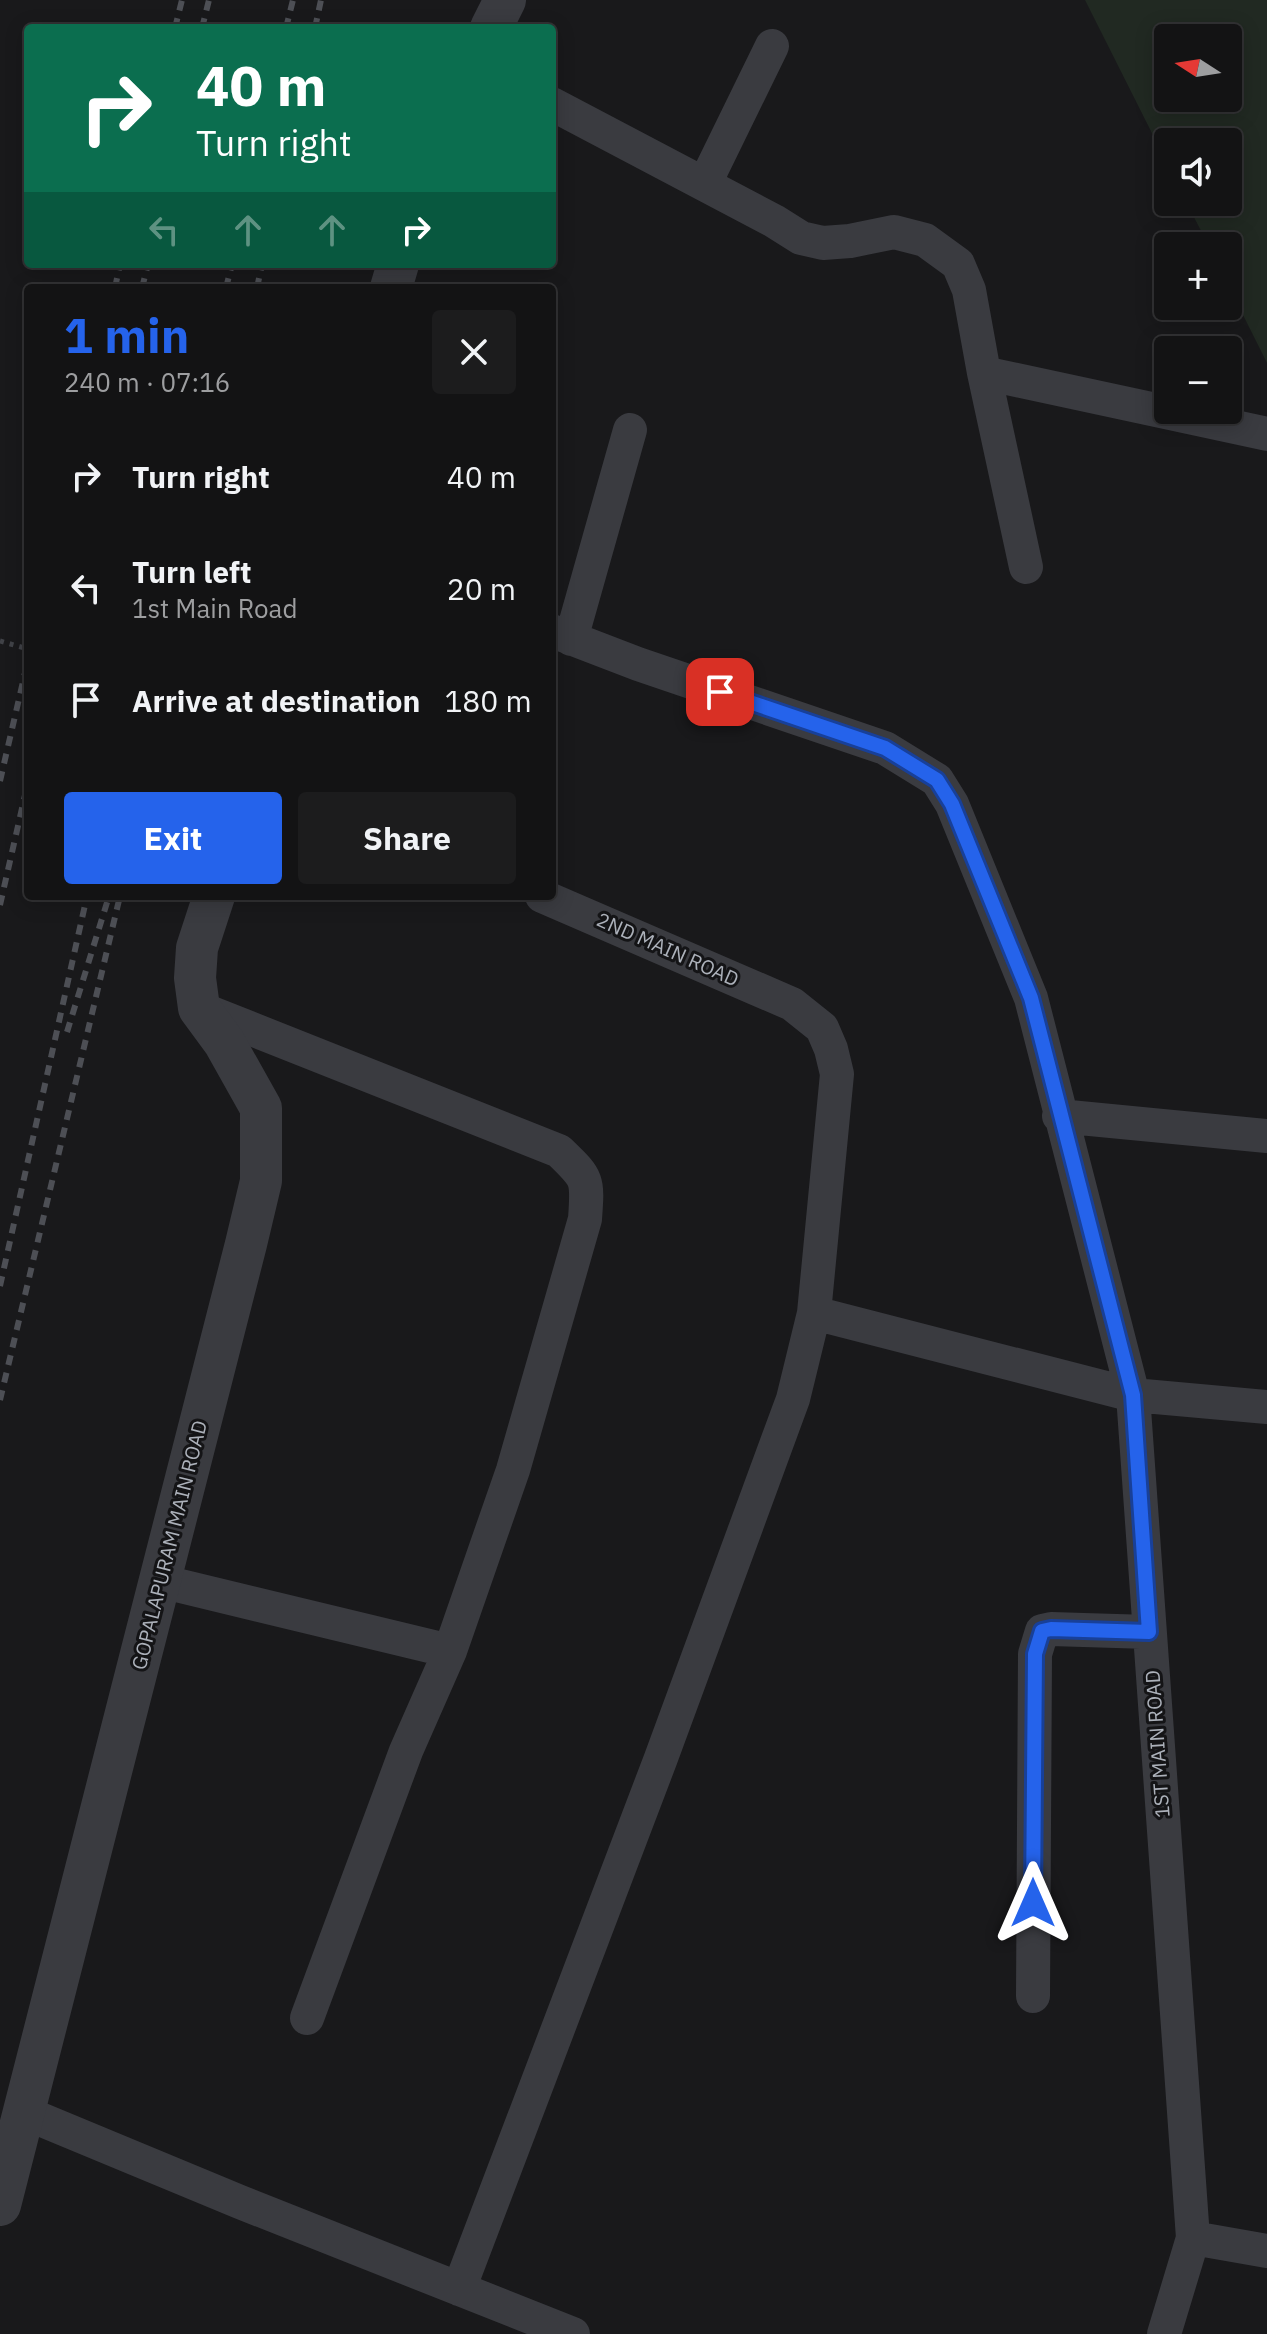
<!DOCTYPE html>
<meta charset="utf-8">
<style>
body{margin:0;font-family:"IBM Plex Sans",sans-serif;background:#1c1c1d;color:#f1f3f6;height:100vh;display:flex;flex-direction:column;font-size:30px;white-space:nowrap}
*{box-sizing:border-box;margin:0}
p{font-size:26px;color:#9d9ea0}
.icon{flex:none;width:44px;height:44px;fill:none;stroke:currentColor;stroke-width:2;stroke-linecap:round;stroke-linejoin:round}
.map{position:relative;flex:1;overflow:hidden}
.side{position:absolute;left:24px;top:284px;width:532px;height:616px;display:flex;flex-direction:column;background:#131314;border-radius:8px;box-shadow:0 4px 20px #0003,0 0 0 2px #323234}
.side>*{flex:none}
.top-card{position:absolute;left:24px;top:24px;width:532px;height:244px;border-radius:8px;box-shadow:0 4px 20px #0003,0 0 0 2px #323234;background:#0b6e4f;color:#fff;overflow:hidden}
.needle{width:52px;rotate:282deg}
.controls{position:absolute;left:1154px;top:24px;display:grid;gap:16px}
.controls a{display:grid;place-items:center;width:88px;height:88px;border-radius:8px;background:#131314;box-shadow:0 4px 20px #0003,0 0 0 2px #323234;font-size:40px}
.pin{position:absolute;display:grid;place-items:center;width:68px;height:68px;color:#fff;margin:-34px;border-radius:16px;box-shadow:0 4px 12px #0006}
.me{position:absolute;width:88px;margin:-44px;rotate:0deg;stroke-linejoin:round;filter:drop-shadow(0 0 6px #0008)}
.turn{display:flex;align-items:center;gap:28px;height:168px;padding:0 40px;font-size:36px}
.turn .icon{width:104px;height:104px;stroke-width:2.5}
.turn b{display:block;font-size:56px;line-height:68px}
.lanes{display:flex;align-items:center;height:76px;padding:0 40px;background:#0003;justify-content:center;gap:40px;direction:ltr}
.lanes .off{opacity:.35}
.round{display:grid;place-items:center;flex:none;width:84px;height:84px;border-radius:8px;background:#1c1c1d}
.headline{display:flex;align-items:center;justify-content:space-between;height:136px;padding:0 40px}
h1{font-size:48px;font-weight:800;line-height:60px;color:#2563eb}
.primary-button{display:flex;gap:16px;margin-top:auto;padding:16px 40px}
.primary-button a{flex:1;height:92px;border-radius:8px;background:#2563eb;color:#fff;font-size:32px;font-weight:800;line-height:92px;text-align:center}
.primary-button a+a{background:#1c1c1d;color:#f1f3f6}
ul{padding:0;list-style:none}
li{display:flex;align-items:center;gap:24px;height:112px;padding:0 40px}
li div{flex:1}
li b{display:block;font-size:30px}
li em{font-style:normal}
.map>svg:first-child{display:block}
</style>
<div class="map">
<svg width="1267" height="2334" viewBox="0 0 1267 2334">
<rect width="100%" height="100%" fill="#19191b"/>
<!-- green -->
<path fill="#212922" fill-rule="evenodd" d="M 1085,0 L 1267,0 L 1267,363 L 1228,285 L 1228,246 L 1209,246 L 1186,202 L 1228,202 L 1228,142 L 1168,142 L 1168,165 ZM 1168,38 L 1228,38 L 1228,98 L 1168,98 Z"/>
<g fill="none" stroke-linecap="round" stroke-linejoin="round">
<!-- path -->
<path stroke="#404247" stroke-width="5" stroke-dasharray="4 6" stroke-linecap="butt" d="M 0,641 L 28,649"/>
<!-- minor -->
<path stroke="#3a3b40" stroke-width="34" d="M 552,104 L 774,221 L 801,238 L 823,243 L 850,241 L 894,232 L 925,240 L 958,264 L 969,290 L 984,373 L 1026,567
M 705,183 L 772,46
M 984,373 L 1267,434
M 552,631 L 638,664 L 885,748 L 937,780 L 952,804 L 1031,998 L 1133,1395 L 1193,2238 L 1164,2334
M 571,639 L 630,430
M 199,1008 L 559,1151 C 588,1179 588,1178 585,1219 L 513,1470 L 450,1651 L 406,1751 L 307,2018
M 1059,1116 L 1267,1136
M 814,1313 L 1133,1395 L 1267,1407
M 160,1581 L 450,1651
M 1033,1996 L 1035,1654 L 1042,1631 L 1051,1629 L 1149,1632
M 23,2112 L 240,2202 L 573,2334
M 1193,2238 L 1267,2251
M 459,2289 L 661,1758 L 793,1399 L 814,1313 L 837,1074 L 831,1049 L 822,1028 L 792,1004 L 542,896"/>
<!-- tertiary -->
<path stroke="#3a3b40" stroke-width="42" d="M 491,28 L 505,0
M 391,288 L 398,264
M 0,2205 L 246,1244 L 261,1181 L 261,1108 L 224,1042 L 199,1008 L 195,978 L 197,948 L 214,896"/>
<!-- rail -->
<path stroke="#4d4f55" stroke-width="6" stroke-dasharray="10 8" stroke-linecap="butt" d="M 175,28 L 182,0
M 202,28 L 209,0
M 286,28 L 293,0
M 315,28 L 321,0
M 115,288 L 120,264
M 142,288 L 148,264
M 226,288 L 232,264
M 257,288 L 262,264
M 0,781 L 28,660
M 0,905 L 28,782
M 67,1032 L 109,896
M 0,1286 L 87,896
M 0,1400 L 120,896"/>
</g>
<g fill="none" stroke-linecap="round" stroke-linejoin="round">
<!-- route casing -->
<g stroke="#184099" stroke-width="20">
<path id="route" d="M 720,692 L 885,748 L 937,780 L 952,804 L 1031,998 L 1133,1395 L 1149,1632 L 1051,1629 L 1042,1631 L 1035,1654 L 1033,1903"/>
</g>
<!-- route -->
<use href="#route" stroke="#2563eb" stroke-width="14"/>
</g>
<g text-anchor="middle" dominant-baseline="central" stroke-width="6" stroke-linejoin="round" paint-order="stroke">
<!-- street labels -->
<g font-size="20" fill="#acb1ba" stroke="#141416">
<text transform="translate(668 949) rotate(24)">2ND MAIN ROAD</text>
<text transform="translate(169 1545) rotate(-76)">GOPALAPURAM MAIN ROAD</text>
<text transform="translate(1157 1744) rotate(-94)">1ST MAIN ROAD</text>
</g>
</g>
</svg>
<div class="controls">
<a><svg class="needle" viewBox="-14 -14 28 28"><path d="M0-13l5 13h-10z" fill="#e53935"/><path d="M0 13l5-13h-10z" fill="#9d9ea0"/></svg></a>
<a><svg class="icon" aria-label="sound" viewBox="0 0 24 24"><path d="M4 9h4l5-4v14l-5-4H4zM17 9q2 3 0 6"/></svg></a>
<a>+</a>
<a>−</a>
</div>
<div class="pin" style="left:720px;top:692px;background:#d93025"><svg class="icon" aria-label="arrive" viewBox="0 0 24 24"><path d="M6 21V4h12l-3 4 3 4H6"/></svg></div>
<svg class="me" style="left:1033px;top:1903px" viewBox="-20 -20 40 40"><path d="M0-17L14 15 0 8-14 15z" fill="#2563eb" stroke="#fff" stroke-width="4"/></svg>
<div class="top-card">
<div class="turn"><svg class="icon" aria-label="right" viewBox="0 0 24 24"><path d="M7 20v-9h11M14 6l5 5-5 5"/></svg><div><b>40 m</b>Turn right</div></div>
<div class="lanes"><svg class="icon off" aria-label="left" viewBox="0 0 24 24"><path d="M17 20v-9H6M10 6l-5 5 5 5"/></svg><svg class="icon off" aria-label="ahead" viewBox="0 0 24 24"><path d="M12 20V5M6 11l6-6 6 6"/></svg><svg class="icon off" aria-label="ahead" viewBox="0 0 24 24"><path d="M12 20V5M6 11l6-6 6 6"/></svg><svg class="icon" aria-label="right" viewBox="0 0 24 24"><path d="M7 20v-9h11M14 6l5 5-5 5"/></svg></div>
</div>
<section class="side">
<div class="headline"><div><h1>1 min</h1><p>240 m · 07:16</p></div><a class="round"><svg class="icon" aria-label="close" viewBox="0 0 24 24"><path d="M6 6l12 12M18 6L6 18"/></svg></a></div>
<ul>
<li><svg class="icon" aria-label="right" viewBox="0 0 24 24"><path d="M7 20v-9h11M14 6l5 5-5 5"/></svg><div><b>Turn right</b></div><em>40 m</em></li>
<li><svg class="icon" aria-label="left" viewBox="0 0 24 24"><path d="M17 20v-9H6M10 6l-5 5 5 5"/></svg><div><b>Turn left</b><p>1st Main Road</p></div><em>20 m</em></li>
<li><svg class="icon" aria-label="arrive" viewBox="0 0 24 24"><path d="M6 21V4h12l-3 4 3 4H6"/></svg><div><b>Arrive at destination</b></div><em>180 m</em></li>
</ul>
<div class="primary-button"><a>Exit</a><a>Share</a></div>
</section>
</div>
